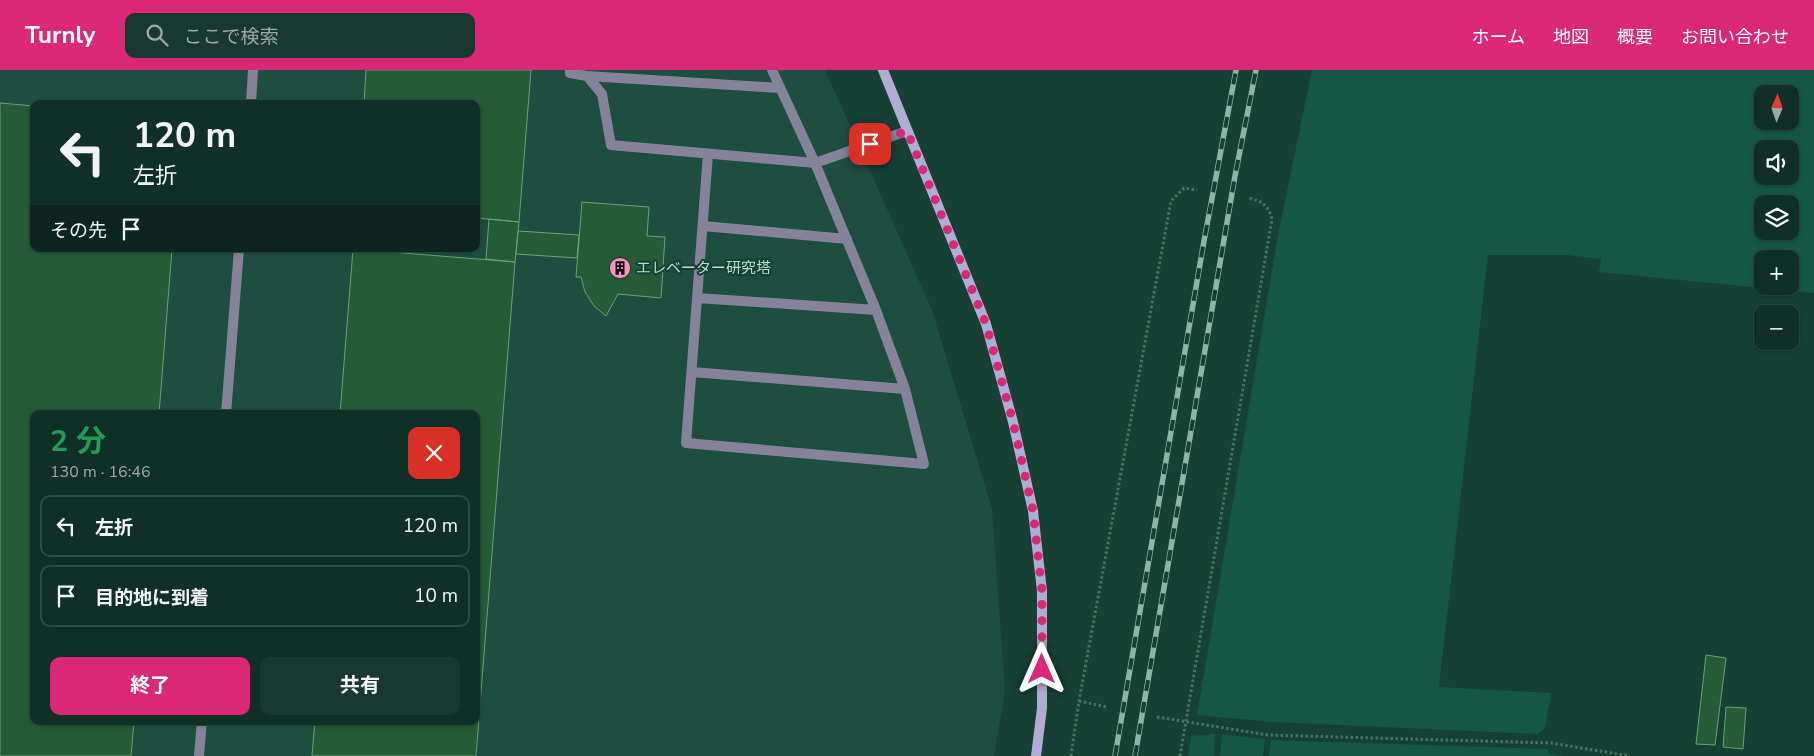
<!DOCTYPE html>
<html lang="ja">
<meta charset="utf-8">
<style>
body{margin:0;font-family:"Nunito Sans","Noto Sans JP",sans-serif;background:#19382f;color:#f1f3f6;height:100vh;display:flex;flex-direction:column;font-size:19px;white-space:nowrap}
*{box-sizing:border-box;margin:0}
p{font-size:16px;color:#9ca9a7}
.icon{flex:none;width:28px;height:28px;fill:none;stroke:currentColor;stroke-width:2;stroke-linecap:round;stroke-linejoin:round}
.map{position:relative;flex:1;overflow:hidden}
.drawer{position:absolute;left:30px;top:340px;width:450px;height:315px;display:flex;flex-direction:column;background:#103027;border-radius:10px;box-shadow:0 1px 4px #0004,0 0 0 1px #304b44}
.drawer>*{flex:none}
.hud{position:absolute;left:30px;top:30px;width:450px;height:152px;border-radius:10px;box-shadow:0 1px 4px #0004,0 0 0 1px #304b44;background:#103027;color:#f1f3f6;overflow:hidden}
.needle{width:32px;rotate:2deg}
.controls{position:absolute;left:1754px;top:15px;display:grid;gap:10px}
.controls a{display:grid;place-items:center;width:45px;height:45px;border-radius:10px;background:#103027;box-shadow:0 1px 4px #0004,0 0 0 1px #304b44;font-size:25px}
.pin{position:absolute;display:grid;place-items:center;width:42px;height:42px;color:#fff;margin:-21px;border-radius:10px;box-shadow:0 2px 8px #0006}
.me{position:absolute;width:55px;margin:-28px;rotate:0deg;stroke-linejoin:round;filter:drop-shadow(0 0 4px #0008)}
.turn{display:flex;align-items:center;gap:18px;height:105px;padding:0 20px;font-size:22px}
.turn .icon{width:65px;height:65px;stroke-width:2.5}
.turn b{display:block;font-size:35px;line-height:42px}
.then{display:flex;align-items:center;height:48px;padding:0 20px;background:#0003;gap:10px;font-size:19px}
.round{display:grid;place-items:center;flex:none;width:52px;height:52px;border-radius:10px;background:#19382f}
.head{display:flex;align-items:center;justify-content:space-between;height:85px;padding:0 20px}
h1{font-size:30px;font-weight:700;line-height:38px;color:#1e9e55}
.primary-button{display:flex;gap:10px;margin-top:auto;padding:10px 20px}
.primary-button a{flex:1;height:58px;border-radius:10px;background:#db2777;color:#fff;font-size:20px;font-weight:700;line-height:58px;text-align:center}
.primary-button a+a{background:#19382f;color:#f1f3f6}
ul{padding:0;list-style:none}
li{display:flex;align-items:center;gap:15px;height:62px;margin:0 10px 8px;padding:0 10px;border:2px solid #304b44;border-radius:10px}
li div{flex:1}
li b{display:block;font-size:19px}
li em{font-style:normal}
header{display:flex;align-items:center;gap:30px;box-sizing:border-box;height:70px;padding:0 25px;background:#db2777;color:#fff}
header strong{font-size:24px}
nav{display:flex;gap:28px;margin-inline-start:auto;font-size:18px}
.search{width:350px;height:45px;background:#19382f;display:flex;align-items:center;gap:12px;box-sizing:border-box;padding:0 18px;border-radius:10px;color:#9ca9a7;font-size:19px}
.map>svg:first-child{display:block}
</style>
<header>
<strong>Turnly</strong>
<div class="search"><svg class="icon" aria-label="search" viewBox="0 0 24 24"><circle cx="10" cy="10" r="6"/><path d="M15 15l6 6"/></svg>ここで検索</div>
<nav><a>ホーム</a><a>地図</a><a>概要</a><a>お問い合わせ</a></nav>
</header>
<div class="map">
<svg width="1814" height="686" viewBox="0 0 1814 686">
<rect width="100%" height="100%" fill="#164034"/>
<!-- built -->
<path fill="#1e4e40" fill-rule="evenodd" d="M 0,0 L 825,0 L 932,240 L 992,439 L 1005,622 L 994,686 L 0,686 ZM 34,34 L 476,34 L 476,179 L 34,179 ZM 34,344 L 476,344 L 476,651 L 34,651 Z"/>
<!-- green -->
<path fill="#145745" fill-rule="evenodd" d="M 1312,0 L 1814,0 L 1814,223 L 1599,202 L 1601,189 L 1567,185 L 1488,185 L 1439,617 L 1551,623 L 1545,658 L 1538,664 L 1272,652 L 1197,645 L 1278,165 ZM 1762,24 L 1790,24 L 1790,51 L 1762,51 ZM 1762,79 L 1790,79 L 1790,106 L 1762,106 ZM 1762,134 L 1790,134 L 1790,161 L 1762,161 ZM 1762,189 L 1790,189 L 1790,216 L 1762,216 Z
M 1215,664 L 1214,686 L 1188,686 L 1191,666 Z
M 1222,664 L 1265,669 L 1263,686 L 1220,686 Z
M 1271,670 L 1548,679 L 1549,684 L 1563,686 L 1269,686 Z"/>
<!-- building -->
<path fill="#255b35" stroke="#6ba278" d="M 366,0 L 531,0 L 519,152 L 476,148 L 476,34 L 364,34 Z
M 0,33 L 34,36 L 34,179 L 172,179 L 159,344 L 34,344 L 34,651 L 134,651 L 131,686 L 0,686 Z
M 582,132 L 649,137 L 647,166 L 665,167 L 661,228 L 618,224 L 606,246 L 594,236 L 585,222 L 581,207 L 576,207 Z
M 489,149 L 519,152 L 515,192 L 486,189 Z
M 518,161 L 579,165 L 577,188 L 516,184 Z
M 353,179 L 515,192 L 476,686 L 312,686 L 315,651 L 476,651 L 476,344 L 340,344 Z
M 1706,585 L 1726,588 L 1715,675 L 1696,674 Z
M 1726,637 L 1746,638 L 1743,679 L 1723,677 Z"/>
<g fill="none" stroke-linecap="round" stroke-linejoin="round">
<!-- path -->
<path stroke="#497164" stroke-width="3" stroke-dasharray="2.5 2.5" stroke-linecap="butt" d="M 1079,631 L 1107,637
M 1157,647 L 1268,665 L 1551,673 L 1630,686
M 1071,686 L 1079,631 L 1171,131 L 1184,118 L 1197,120
M 1180,686 L 1272,149 C 1268,135 1262,131 1248,128"/>
<!-- lane -->
<path stroke="#85829c" stroke-width="10" d="M 570,0 L 570,3 L 587,6 L 602,24 L 611,75 L 815,93 L 772,0
M 587,6 L 780,18
M 251,34 L 253,0
M 708,84 L 686,373 L 924,394 L 905,319 L 876,240 L 815,93 L 907,61
M 703,156 L 847,169
M 697,228 L 876,240
M 692,302 L 905,319
M 226,344 L 239,179
M 199,686 L 202,651"/>
<!-- secondary -->
<path stroke="#b1acd5" stroke-width="10" d="M 883,0 L 986,254 L 1013,352 L 1033,441 L 1042,521 L 1042,638 L 1036,686"/>
<!-- rail casing -->
<g stroke="#8eb4a6" stroke-width="5.5">
<path id="rail" d="M 1115,686 L 1204,171 L 1236,0
M 1135,686 L 1235,106 L 1256,0"/>
</g>
<!-- rail -->
<use href="#rail" stroke="#164034" stroke-width="4" stroke-dasharray="11" stroke-linecap="butt"/>
</g>
<g fill="none" stroke-linecap="round" stroke-linejoin="round">
<!-- route -->
<path stroke="#db2777" stroke-width="9" stroke-dasharray="0 16.2" d="M 870,74 L 907,61 L 986,254 L 1013,352 L 1033,441 L 1042,521 L 1042,599"/>
</g>
<!-- icons -->
<defs>
<g id="building-disc" transform="scale(1.125)"><circle r="9.5" fill="#fc8fc2" stroke="#164034"/><path d="M-4-6H4V6H1V3H-1V6H-4ZM-2.5-4.3h1.7v1.8h-1.7ZM.8-4.3h1.7v1.8H.8ZM-2.5-1h1.7V.8h-1.7ZM.8-1h1.7V.8H.8Z" fill="#111"/></g>
</defs>
<g fill-rule="evenodd">
<use href="#building-disc" x="620" y="198"/>
</g>
<g text-anchor="middle" dominant-baseline="central" stroke-width="4" stroke-linejoin="round" paint-order="stroke">
<!-- poi labels -->
<g font-size="15" fill="#b9ded0" stroke="#164034" text-anchor="start">
<text x="636" y="198">エレベーター研究塔</text>
</g>
</g>
</svg>
<div class="controls">
<a><svg class="needle" viewBox="-14 -14 28 28"><path d="M0-13l5 13h-10z" fill="#e53935"/><path d="M0 13l5-13h-10z" fill="#9ca9a7"/></svg></a>
<a><svg class="icon" aria-label="sound" viewBox="0 0 24 24"><path d="M4 9h4l5-4v14l-5-4H4zM17 9q2 3 0 6"/></svg></a>
<a><svg class="icon" aria-label="layers" viewBox="0 0 24 24"><path d="M12 4l9 5-9 5-9-5zM3 14l9 5 9-5"/></svg></a>
<a>+</a>
<a>−</a>
</div>
<div class="pin" style="left:870px;top:74px;background:#d93025"><svg class="icon" aria-label="arrive" viewBox="0 0 24 24"><path d="M6 21V4h12l-3 4 3 4H6"/></svg></div>
<svg class="me" style="left:1042px;top:599px" viewBox="-20 -20 40 40"><path d="M0-17L14 15 0 8-14 15z" fill="#db2777" stroke="#fff" stroke-width="4"/></svg>
<div class="hud">
<div class="turn"><svg class="icon" aria-label="left" viewBox="0 0 24 24"><path d="M17 20v-9H6M10 6l-5 5 5 5"/></svg><div><b>120 m</b>左折</div></div>
<div class="then">その先<svg class="icon" aria-label="arrive" viewBox="0 0 24 24"><path d="M6 21V4h12l-3 4 3 4H6"/></svg></div>
</div>
<section class="drawer">
<div class="head"><div><h1>2 分</h1><p>130 m · 16:46</p></div><a class="round" style="background:#d93025;color:#fff"><svg class="icon" aria-label="close" viewBox="0 0 24 24"><path d="M6 6l12 12M18 6L6 18"/></svg></a></div>
<ul>
<li><svg class="icon" aria-label="left" viewBox="0 0 24 24"><path d="M17 20v-9H6M10 6l-5 5 5 5"/></svg><div><b>左折</b></div><em>120 m</em></li>
<li><svg class="icon" aria-label="arrive" viewBox="0 0 24 24"><path d="M6 21V4h12l-3 4 3 4H6"/></svg><div><b>目的地に到着</b></div><em>10 m</em></li>
</ul>
<div class="primary-button"><a>終了</a><a>共有</a></div>
</section>
</div>
